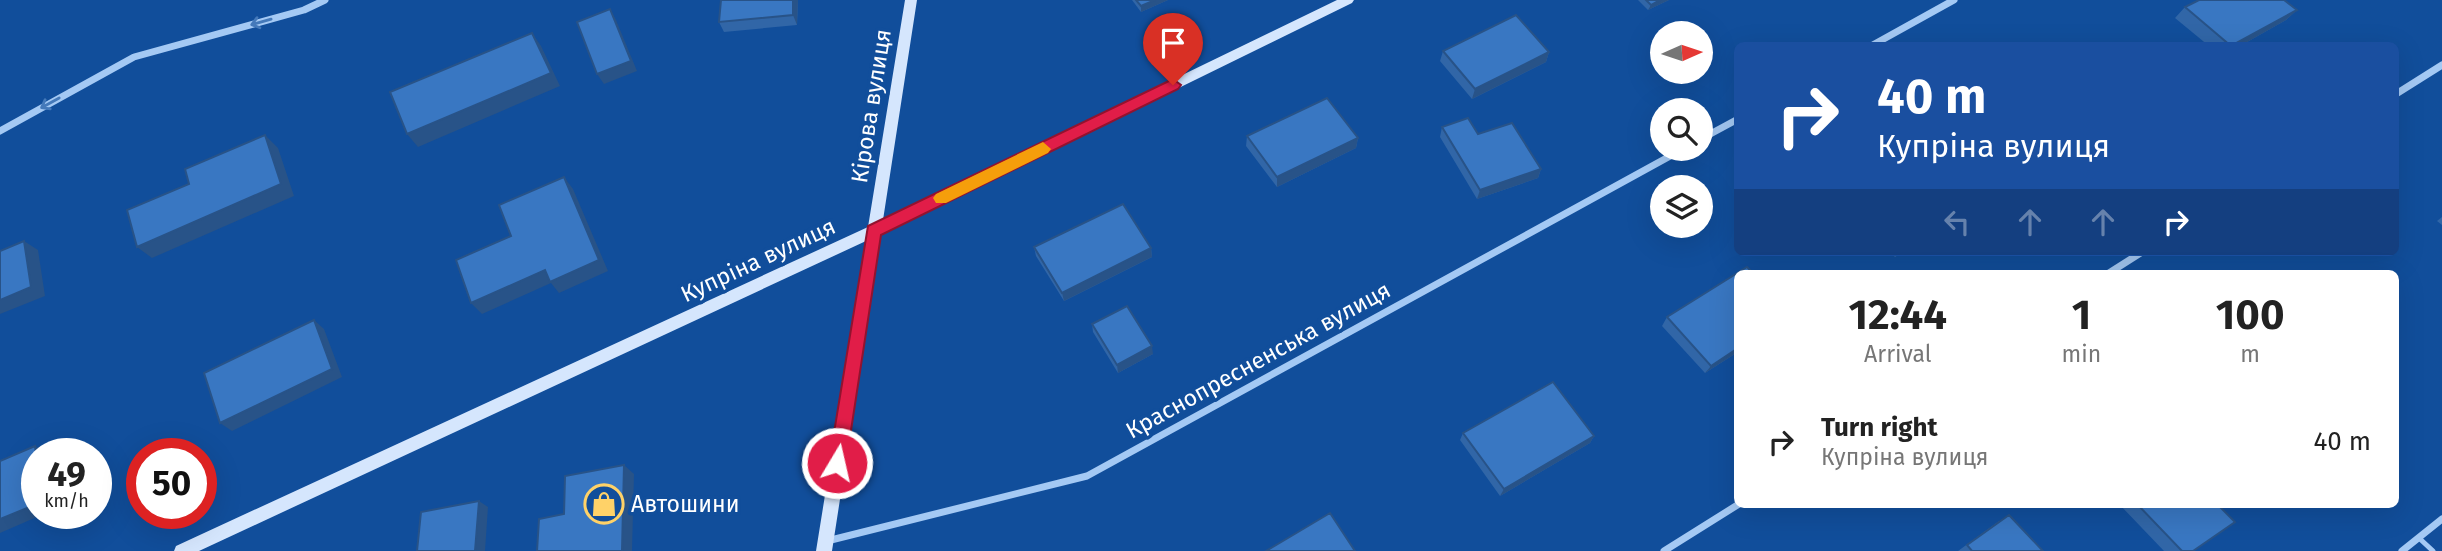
<!DOCTYPE html>
<meta charset="utf-8">
<style>
body{margin:0;font-family:"Fira Sans",sans-serif;background:#f6f6f6;color:#222;height:100vh;display:flex;flex-direction:column;font-size:26px;white-space:nowrap}
*{box-sizing:border-box;margin:0}
p{font-size:23px;color:#767676}
.icon{flex:none;width:38px;height:38px;fill:none;stroke:currentColor;stroke-width:2;stroke-linecap:round;stroke-linejoin:round}
.map{position:relative;flex:1;overflow:hidden}
.drawer{position:absolute;left:1734px;top:270px;width:665px;height:238px;display:flex;flex-direction:column;background:#fff;border-radius:10px;box-shadow:0 7px 28px #0002}
.drawer>*{flex:none}
.guide{position:absolute;left:1734px;top:42px;width:665px;height:214px;border-radius:10px;box-shadow:0 7px 28px #0002;background:#1a4fa0;color:#fff;overflow:hidden}
.needle{width:46px;rotate:87deg}
.tools{position:absolute;left:1650px;top:21px;display:grid;gap:14px}
.tools a{display:grid;place-items:center;width:63px;height:63px;border-radius:50%;background:#fff;box-shadow:0 7px 28px #0002;font-size:35px}
.speed{position:absolute;left:21px;top:438px;display:flex;gap:14px;font-size:35px;font-weight:700;text-align:center}
.speed>*{display:grid;place-content:center;width:91px;height:91px;border-radius:50%;background:#fff;box-shadow:0 7px 28px #0002;line-height:1}
.speed small{font-size:18px;font-weight:400}
.speed .limit{border:10px solid #d22;background:#fff;color:#111}
.pin{position:absolute;display:grid;place-items:center;width:60px;height:60px;color:#fff;margin:-72px -30px;border-radius:50% 50% 50% 0;rotate:-45deg;box-shadow:0 0 7px #0007}
.pin .icon{rotate:45deg}
.me{position:absolute;width:77px;margin:-38px;rotate:9deg;stroke-linejoin:round;filter:drop-shadow(0 0 5px #0008)}
.turn{display:flex;align-items:center;gap:24px;height:147px;padding:0 28px;font-size:32px}
.turn .icon{width:91px;height:91px;stroke-width:2.5}
.turn b{display:block;font-size:49px;line-height:60px}
.lanes{display:flex;align-items:center;height:66px;padding:0 28px;background:#0003;justify-content:center;gap:35px;direction:ltr}
.lanes .off{opacity:.35}
.eta{display:flex;justify-content:space-evenly;align-items:center;height:119px;text-align:center}
.eta b{font-size:42px;font-weight:700;line-height:49px}
ul{padding:0;list-style:none}
li{display:flex;align-items:center;gap:21px;height:105px;padding:0 28px}
li div{flex:1}
li b{display:block;font-size:26px}
li em{font-style:normal}
.map>svg:first-child{display:block}
</style>
<div class="map">
<svg width="2442" height="551" viewBox="0 0 2442 551">
<rect width="100%" height="100%" fill="#114e9b"/>
<g fill="none" stroke-linecap="round" stroke-linejoin="round">
<!-- service -->
<path stroke="#a4c9f4" stroke-width="5" d="M 2419,538 L 2433,551"/>
<!-- minor -->
<path stroke="#a4c9f4" stroke-width="7" d="M 1871,46 L 1954,0
M 2396,94 L 2442,65
M 0,131 L 134,57 L 304,10 L 325,0
M 1701,139 L 1738,119
M 2109,273 L 2142,252
M 827,541 L 1087,476 L 1683,149
M 1664,551 L 1739,504
M 2402,551 L 2442,519"/>
<!-- secondary -->
<path fill="#d5e6fd" fill-rule="evenodd" d="M 905,0 L 917,0 L 883,220 L 1337,0 L 1354,0 L 1352,3 L 881,234 L 832,551 L 816,551 L 866,241 L 199,551 L 174,551 L 176,546 L 868,227 Z"/>
</g>
<!-- wall -->
<path fill="#3166a7" d="M 721,0 L 798,0 L 797,25 L 724,32 L 719,22 Z
M 1132,0 L 1168,0 L 1141,12 Z
M 1638,0 L 1669,0 L 1648,10 Z
M 2185,7 L 2297,10 L 2286,20 L 2240,46 L 2209,46 L 2175,18 Z
M 1443,51 L 1549,52 L 1546,62 L 1472,99 L 1440,61 Z
M 1442,127 L 1478,134 L 1541,169 L 1538,178 L 1477,199 L 1440,137 Z
M 1247,136 L 1358,138 L 1356,148 L 1277,187 L 1246,146 Z
M 2442,217 L 2442,225 L 2437,221 Z
M 1034,247 L 1151,248 L 1152,257 L 1064,301 L 1036,256 Z
M 1890,252 L 1903,252 L 1895,257 Z
M 1738,273 L 1738,352 L 1705,373 L 1662,326 L 1667,317 Z
M 1092,324 L 1153,354 L 1118,373 L 1093,332 Z
M 1463,433 L 1594,436 L 1590,443 L 1500,496 L 1460,440 Z
M 2119,504 L 2217,504 L 2193,551 L 2164,551 Z
M 1999,521 L 2043,551 L 1958,551 Z"/>
<!-- shaded-wall -->
<path fill="#285388" d="M 793,0 L 798,0 L 797,25 L 793,15 Z
M 1155,0 L 1168,0 L 1141,12 L 1141,6 Z
M 1660,0 L 1669,0 L 1648,10 L 1651,5 Z
M 610,9 L 616,20 L 637,71 L 604,84 L 597,74 Z
M 2297,10 L 2286,20 L 2240,46 L 2232,46 Z
M 532,33 L 541,46 L 560,86 L 418,147 L 407,134 Z
M 1549,52 L 1546,62 L 1472,99 L 1475,89 Z
M 265,135 L 278,148 L 294,196 L 152,258 L 137,247 Z
M 1358,138 L 1356,148 L 1277,187 L 1277,177 Z
M 1541,169 L 1538,178 L 1477,199 L 1480,190 Z
M 564,177 L 573,189 L 608,271 L 559,293 L 551,283 L 482,314 L 471,303 L 545,270 Z
M 24,241 L 38,250 L 45,296 L 0,314 L 0,300 Z
M 1151,248 L 1152,257 L 1064,301 L 1062,293 Z
M 314,320 L 324,329 L 342,377 L 232,431 L 220,423 Z
M 1152,346 L 1153,354 L 1118,373 L 1117,365 Z
M 1738,348 L 1738,352 L 1705,373 L 1711,366 Z
M 1594,436 L 1590,443 L 1500,496 L 1504,489 Z
M 35,446 L 49,453 L 37,453 L 37,463 Z
M 624,465 L 634,474 L 632,551 L 622,551 Z
M 479,501 L 488,507 L 485,551 L 475,551 Z
M 37,504 L 37,513 L 46,513 L 0,533 L 0,519 Z"/>
<!-- building -->
<path fill="#3977c2" stroke="#285388" stroke-width="2" d="M 721,0 L 793,0 L 793,15 L 719,22 Z
M 1136,0 L 1155,0 L 1141,6 Z
M 1646,0 L 1660,0 L 1651,5 Z
M 2199,0 L 2284,0 L 2297,10 L 2231,46 L 2185,7 Z
M 610,9 L 631,61 L 597,74 L 577,22 Z
M 1516,15 L 1549,52 L 1475,89 L 1443,51 Z
M 532,33 L 551,73 L 407,134 L 390,92 Z
M 1327,98 L 1358,138 L 1277,177 L 1247,136 Z
M 1468,118 L 1478,134 L 1512,123 L 1541,169 L 1480,190 L 1442,127 Z
M 265,135 L 281,184 L 137,247 L 127,210 L 189,184 L 185,169 Z
M 564,177 L 599,260 L 550,282 L 545,270 L 471,303 L 456,260 L 511,236 L 499,205 Z
M 1123,204 L 1151,248 L 1062,293 L 1034,247 Z
M 24,241 L 31,287 L 0,300 L 0,251 Z
M 1747,267 L 1753,273 L 1738,273 L 1738,348 L 1711,366 L 1667,317 Z
M 1127,306 L 1152,346 L 1117,365 L 1092,324 Z
M 314,320 L 332,369 L 220,423 L 204,373 Z
M 1553,382 L 1594,436 L 1504,489 L 1463,433 Z
M 35,446 L 37,463 L 37,504 L 0,519 L 0,461 Z
M 624,465 L 622,551 L 537,551 L 539,519 L 564,514 L 565,476 Z
M 479,501 L 475,551 L 417,551 L 421,512 Z
M 2137,504 L 2217,504 L 2235,522 L 2193,551 L 2182,551 Z
M 1330,513 L 1355,551 L 1266,551 Z
M 2009,515 L 2043,551 L 1972,551 L 1967,545 Z"/>
<!-- one-way arrows -->
<defs><path id="oneway-shaft" d="M-6 0H5M1.5-3L5.5 0L1.5 3" fill="none" stroke-width="1.6" stroke-linecap="round" stroke-linejoin="round" transform="scale(1.75)"/></defs>
<g stroke="#4479ba">
<use href="#oneway-shaft" transform="translate(261 22) rotate(164)"/>
<use href="#oneway-shaft" transform="translate(50 103) rotate(151)"/>
</g>
<!-- route -->
<path fill="#e11d48" stroke="#92132f" stroke-width="2" d="M 1173,79 L 1181,85 L 1178,89 L 881,235 L 846,463 L 843,469 L 837,471 L 831,469 L 829,463 L 868,226 Z"/>
<!-- slow -->
<path fill="#f59e0b" d="M 1043,142 L 1051,149 L 1048,153 L 946,203 L 936,203 L 933,198 L 936,194 Z"/>
<!-- icons -->
<defs>
<g id="shop-ring" transform="scale(2.0125)"><circle r="9.5" fill="#114e9b" stroke="#ffd268" stroke-width="1.5"/><path d="M-5-2.5h2.3a2.7 3.5 0 0 1 5.4 0H5L5.5 6h-11ZM-1.5-2.5h3a1.5 2.3 0 0 0-3 0Z" fill="#ffd268"/></g>
</defs>
<g fill-rule="evenodd">
<use href="#shop-ring" x="604" y="504"/>
</g>
<g text-anchor="middle" dominant-baseline="central" stroke-width="7" stroke-linejoin="round" paint-order="stroke">
<!-- street labels -->
<g font-size="23" fill="#fff" stroke="#114e9b">
<text transform="translate(871 106) rotate(-81)">Кірова вулиця</text>
<text transform="translate(758 260) rotate(-25)">Купріна вулиця</text>
<text transform="translate(1258 360) rotate(-29)">Краснопресненська вулиця</text>
</g>
<!-- poi labels -->
<g font-size="23" fill="#fff" stroke="#114e9b" text-anchor="start">
<text x="631" y="504">Автошини</text>
</g>
</g>
</svg>
<div class="tools">
<a><svg class="needle" viewBox="-14 -14 28 28"><path d="M0-13l5 13h-10z" fill="#e53935"/><path d="M0 13l5-13h-10z" fill="#767676"/></svg></a>
<a><svg class="icon" aria-label="search" viewBox="0 0 24 24"><circle cx="10" cy="10" r="6"/><path d="M15 15l6 6"/></svg></a>
<a><svg class="icon" aria-label="layers" viewBox="0 0 24 24"><path d="M12 4l9 5-9 5-9-5zM3 14l9 5 9-5"/></svg></a>
</div>
<div class="speed"><div>49<small>km/h</small></div><div class="limit">50</div></div>
<div class="pin" style="left:1173px;top:85px;background:#d93025"><svg class="icon" aria-label="arrive" viewBox="0 0 24 24"><path d="M6 21V4h12l-3 4 3 4H6"/></svg></div>
<svg class="me" style="left:837px;top:463px" viewBox="-20 -20 40 40"><circle r="17" fill="#e11d48" stroke="#fff" stroke-width="3"/><path d="M0-11L8 9 0 5-8 9z" fill="#fff"/></svg>
<div class="guide">
<div class="turn"><svg class="icon" aria-label="right" viewBox="0 0 24 24"><path d="M7 20v-9h11M14 6l5 5-5 5"/></svg><div><b>40 m</b>Купріна вулиця</div></div>
<div class="lanes"><svg class="icon off" aria-label="left" viewBox="0 0 24 24"><path d="M17 20v-9H6M10 6l-5 5 5 5"/></svg><svg class="icon off" aria-label="ahead" viewBox="0 0 24 24"><path d="M12 20V5M6 11l6-6 6 6"/></svg><svg class="icon off" aria-label="ahead" viewBox="0 0 24 24"><path d="M12 20V5M6 11l6-6 6 6"/></svg><svg class="icon" aria-label="right" viewBox="0 0 24 24"><path d="M7 20v-9h11M14 6l5 5-5 5"/></svg></div>
</div>
<section class="drawer">
<div class="eta">
<div><b>12:44</b><p>Arrival</p></div>
<div><b>1</b><p>min</p></div>
<div><b>100</b><p>m</p></div>
</div>
<ul>
<li><svg class="icon" aria-label="right" viewBox="0 0 24 24"><path d="M7 20v-9h11M14 6l5 5-5 5"/></svg><div><b>Turn right</b><p>Купріна вулиця</p></div><em>40 m</em></li>
</ul>
</section>
</div>
